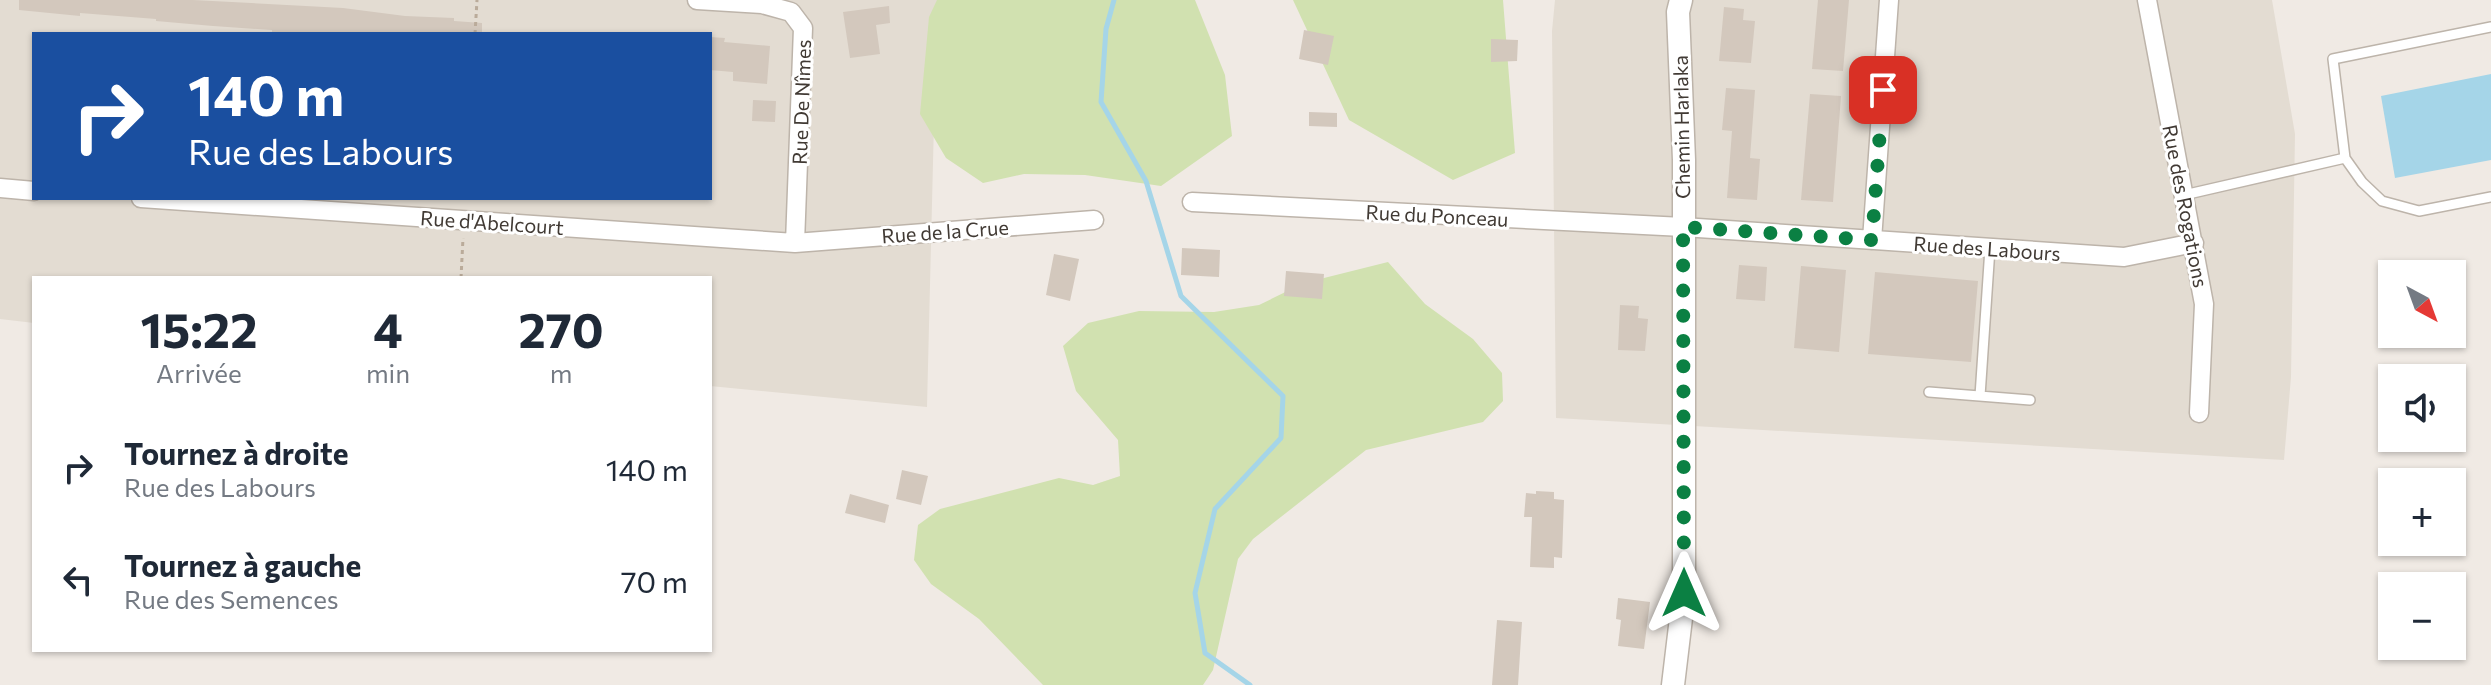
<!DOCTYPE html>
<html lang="fr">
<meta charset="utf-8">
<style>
body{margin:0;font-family:Commissioner,sans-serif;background:#f2f2f3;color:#1f2937;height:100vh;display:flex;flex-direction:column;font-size:30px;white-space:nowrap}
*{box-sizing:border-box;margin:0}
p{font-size:26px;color:#747a83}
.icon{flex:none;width:44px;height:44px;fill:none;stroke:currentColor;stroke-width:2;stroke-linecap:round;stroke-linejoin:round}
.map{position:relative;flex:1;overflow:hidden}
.sheet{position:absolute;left:32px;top:276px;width:680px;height:376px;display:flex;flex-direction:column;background:#fff;border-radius:0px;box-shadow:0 2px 6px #0004}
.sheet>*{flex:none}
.banner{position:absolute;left:32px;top:32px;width:680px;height:168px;border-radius:0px;box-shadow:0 2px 6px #0004;background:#1a4fa0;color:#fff;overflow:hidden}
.needle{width:52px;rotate:139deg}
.fabs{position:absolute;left:2378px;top:260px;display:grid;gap:16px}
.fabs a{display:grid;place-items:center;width:88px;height:88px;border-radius:0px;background:#fff;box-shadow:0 2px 6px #0004;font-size:40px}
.pin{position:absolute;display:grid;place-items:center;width:68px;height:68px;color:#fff;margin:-34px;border-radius:16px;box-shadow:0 4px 12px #0006}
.me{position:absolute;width:88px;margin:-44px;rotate:0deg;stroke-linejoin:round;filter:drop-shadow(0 0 6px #0008)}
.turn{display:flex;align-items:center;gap:28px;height:168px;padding:0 24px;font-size:36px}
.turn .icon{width:104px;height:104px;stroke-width:2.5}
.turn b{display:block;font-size:56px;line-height:68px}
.eta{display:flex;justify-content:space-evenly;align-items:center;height:136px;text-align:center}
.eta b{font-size:48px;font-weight:700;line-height:56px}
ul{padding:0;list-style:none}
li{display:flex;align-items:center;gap:24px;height:112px;padding:0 24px}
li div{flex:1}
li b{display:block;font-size:30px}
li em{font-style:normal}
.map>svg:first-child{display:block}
</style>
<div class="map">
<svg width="2491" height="685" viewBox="0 0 2491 685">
<rect width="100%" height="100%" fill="#f0eae4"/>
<!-- residential -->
<path fill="#e3dcd2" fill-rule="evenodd" d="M 0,0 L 937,0 L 927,407 L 710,386 L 710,278 L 34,278 L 34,323 L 0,319 ZM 34,34 L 710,34 L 710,198 L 34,198 Z
M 1555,0 L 2272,0 L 2295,134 L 2291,377 L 2284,460 L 1556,418 L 1552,31 Z"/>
<!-- green -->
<path fill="#d1e1b0" d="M 937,0 L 1195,0 L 1225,75 L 1232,136 L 1161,186 L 1085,175 L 1024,174 L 983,183 L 946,158 L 920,114 L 929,17 Z
M 1293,0 L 1503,0 L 1515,153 L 1453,180 L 1349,120 Z
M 1388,262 L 1425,304 L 1473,339 L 1502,373 L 1503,401 L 1483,422 L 1366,450 L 1253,539 L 1238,559 L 1213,670 L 1203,685 L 1043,685 L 979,619 L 931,584 L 914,560 L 918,525 L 940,509 L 1059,478 L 1093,485 L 1120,476 L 1118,440 L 1076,391 L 1063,346 L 1088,323 L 1139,311 L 1214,312 L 1259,305 L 1304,283 Z"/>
<!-- water -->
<path fill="#a5d5e8" d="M 2491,74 L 2491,160 L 2395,178 L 2381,96 Z"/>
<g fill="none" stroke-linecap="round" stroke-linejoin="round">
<!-- stream -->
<path stroke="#a5d5e8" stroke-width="5" d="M 1114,0 L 1106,29 L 1101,102 L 1146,181 L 1181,296 L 1283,396 L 1281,438 L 1215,509 L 1195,593 L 1205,653 L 1250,685"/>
</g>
<!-- building -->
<path fill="#d3c8bd" d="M 19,0 L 193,0 L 343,8 L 405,16 L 454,18 L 454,21 L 482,23 L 482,34 L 280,34 L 272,33 L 272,30 L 213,26 L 156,21 L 156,19 L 80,13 L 80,16 L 19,10 Z
M 1818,0 L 1849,0 L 1843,71 L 1812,69 Z
M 889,6 L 890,23 L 876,25 L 880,54 L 850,58 L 843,12 Z
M 1724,7 L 1744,9 L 1743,20 L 1755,21 L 1751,63 L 1719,61 Z
M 1304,30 L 1334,36 L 1328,65 L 1299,59 Z
M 710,37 L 725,38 L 724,42 L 770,46 L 767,84 L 733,81 L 733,72 L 710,70 Z
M 1491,39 L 1518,40 L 1517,61 L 1491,62 Z
M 1726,88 L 1755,90 L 1750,158 L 1760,159 L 1757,200 L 1727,198 L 1732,131 L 1722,130 Z
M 1810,94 L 1841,96 L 1833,202 L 1801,200 Z
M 753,100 L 776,101 L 775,122 L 752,121 Z
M 1309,112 L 1337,113 L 1337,127 L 1309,126 Z
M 1182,248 L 1220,250 L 1219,277 L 1181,275 Z
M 1054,254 L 1079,259 L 1070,301 L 1046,295 Z
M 1739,265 L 1767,267 L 1765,301 L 1736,299 Z
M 1801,266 L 1846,270 L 1839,352 L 1794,348 Z
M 1286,271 L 1324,274 L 1322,299 L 1284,296 Z
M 1875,272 L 1978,281 L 1971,362 L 1868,354 Z
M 1620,305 L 1639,306 L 1638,318 L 1648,319 L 1645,351 L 1618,350 Z
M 902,470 L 928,476 L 921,505 L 896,499 Z
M 1536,491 L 1554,492 L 1554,499 L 1564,500 L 1562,558 L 1554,557 L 1554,568 L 1530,567 L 1532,517 L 1524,517 L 1526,493 L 1536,494 Z
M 850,494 L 889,505 L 885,523 L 845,513 Z
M 1618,598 L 1650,602 L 1644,649 L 1618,646 L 1621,620 L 1616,619 Z
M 1497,620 L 1522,622 L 1518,685 L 1492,685 Z"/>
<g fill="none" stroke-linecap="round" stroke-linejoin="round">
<!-- service casing -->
<g stroke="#bdb4aa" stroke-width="12">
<path id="service" d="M 2491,27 L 2333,59 L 2345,158 L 2362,182 L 2382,201 L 2419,211 L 2491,197
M 2184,195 L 2345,158
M 1929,392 L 2030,400
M 1980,396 L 1990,248"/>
</g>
<!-- minor casing -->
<g stroke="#bdb4aa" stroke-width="21">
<path id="minor" d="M 697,0 L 762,4 L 791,12 L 803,28 L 795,243
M 2147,0 L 2204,304 L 2199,413
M 0,188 L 34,191
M 141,198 L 795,243 L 1094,220
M 1192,202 L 1683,227 L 2124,257 L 2194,243
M 1872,240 L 1889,0"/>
</g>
<!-- tertiary casing -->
<g stroke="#bdb4aa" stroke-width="25">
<path id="tertiary" d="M 1673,685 L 1684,593 L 1684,160 L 1678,12 L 1681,0"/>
</g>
<!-- path -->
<path stroke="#baab9a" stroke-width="3" stroke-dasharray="4 4" stroke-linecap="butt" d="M 475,34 L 477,0
M 461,278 L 463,238"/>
<!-- service -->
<use href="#service" stroke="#fff" stroke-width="9"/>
<!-- minor -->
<use href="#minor" stroke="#fff" stroke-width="18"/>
<!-- tertiary -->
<use href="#tertiary" stroke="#fff" stroke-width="22"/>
</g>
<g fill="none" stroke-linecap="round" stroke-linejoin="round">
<!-- route -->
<path stroke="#0b8043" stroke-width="14" stroke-dasharray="0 25.2" d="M 1684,593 L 1683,227 L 1872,240 L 1883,90"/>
</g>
<g text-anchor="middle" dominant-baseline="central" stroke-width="6" stroke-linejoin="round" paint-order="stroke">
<!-- street labels -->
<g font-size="20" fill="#413a34" stroke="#fff">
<text transform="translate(801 102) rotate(-88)">Rue De Nîmes</text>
<text transform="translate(1681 127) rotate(-91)">Chemin Harlaka</text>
<text transform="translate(2186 206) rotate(79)">Rue des Rogations</text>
<text transform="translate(1437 215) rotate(3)">Rue du Ponceau</text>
<text transform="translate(492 222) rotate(4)">Rue d'Abelcourt</text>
<text transform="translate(945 231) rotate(-4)">Rue de la Crue</text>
<text transform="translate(1987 248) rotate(4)">Rue des Labours</text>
</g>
</g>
</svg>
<div class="fabs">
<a><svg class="needle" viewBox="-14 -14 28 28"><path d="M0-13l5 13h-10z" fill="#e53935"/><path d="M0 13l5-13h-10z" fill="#747a83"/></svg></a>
<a><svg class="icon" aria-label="sound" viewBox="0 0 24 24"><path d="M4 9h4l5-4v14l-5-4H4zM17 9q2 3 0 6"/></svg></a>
<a>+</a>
<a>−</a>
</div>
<div class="pin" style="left:1883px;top:90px;background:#d93025"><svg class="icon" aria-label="arrive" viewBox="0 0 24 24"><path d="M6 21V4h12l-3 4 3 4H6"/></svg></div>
<svg class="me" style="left:1684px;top:593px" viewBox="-20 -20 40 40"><path d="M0-17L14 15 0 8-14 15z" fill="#0b8043" stroke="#fff" stroke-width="4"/></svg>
<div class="banner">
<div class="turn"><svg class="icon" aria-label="right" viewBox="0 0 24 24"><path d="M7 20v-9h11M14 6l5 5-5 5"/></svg><div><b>140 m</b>Rue des Labours</div></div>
</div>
<section class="sheet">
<div class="eta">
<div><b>15:22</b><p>Arrivée</p></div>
<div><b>4</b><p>min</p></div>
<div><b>270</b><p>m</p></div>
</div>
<ul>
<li><svg class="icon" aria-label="right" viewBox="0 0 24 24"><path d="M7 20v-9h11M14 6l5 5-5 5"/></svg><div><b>Tournez à droite</b><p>Rue des Labours</p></div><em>140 m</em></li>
<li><svg class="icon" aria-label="left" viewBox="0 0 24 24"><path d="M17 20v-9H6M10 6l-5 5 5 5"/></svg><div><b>Tournez à gauche</b><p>Rue des Semences</p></div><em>70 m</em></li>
</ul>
</section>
</div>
